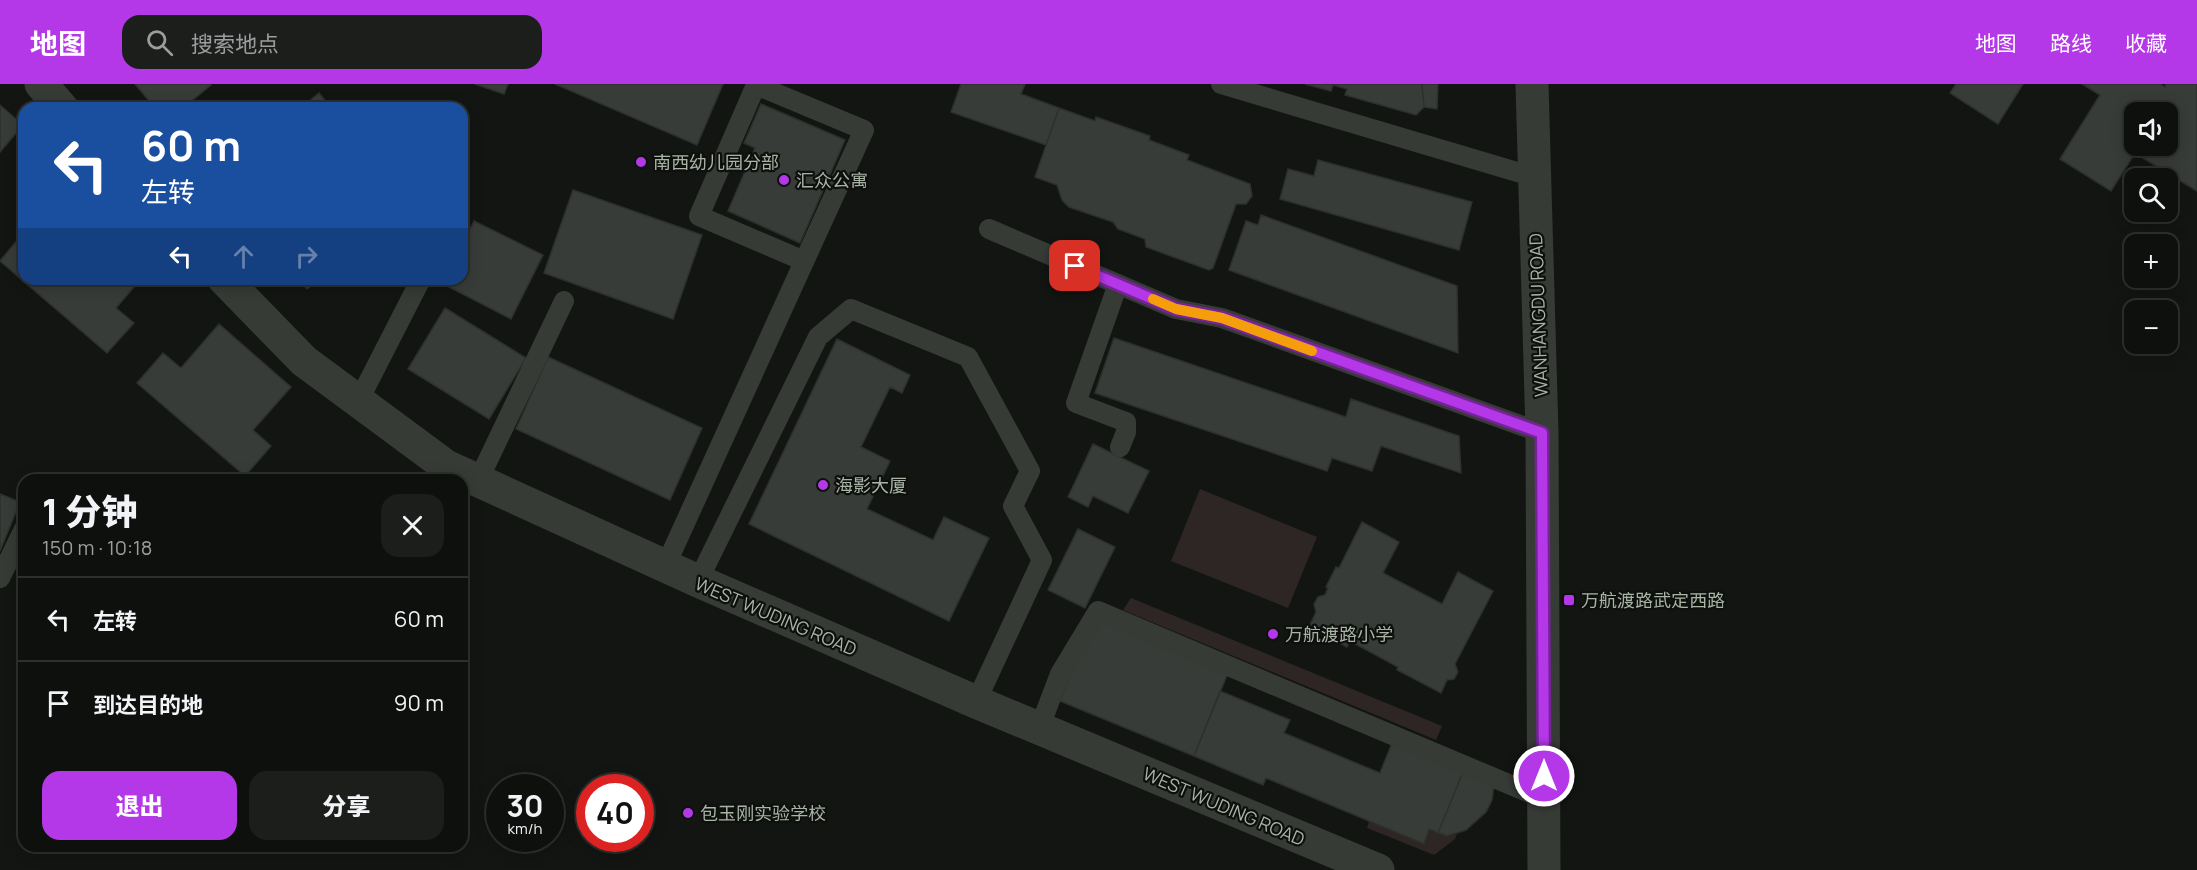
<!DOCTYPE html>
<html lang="zh">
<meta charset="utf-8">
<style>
body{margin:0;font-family:Manrope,"Noto Sans SC",sans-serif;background:#1c1e1c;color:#f1f3f6;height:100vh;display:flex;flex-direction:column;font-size:22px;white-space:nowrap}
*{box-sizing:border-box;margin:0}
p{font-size:20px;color:#9b9d9e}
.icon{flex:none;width:33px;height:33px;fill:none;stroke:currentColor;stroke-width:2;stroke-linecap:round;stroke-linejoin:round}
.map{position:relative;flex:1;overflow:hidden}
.details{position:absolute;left:18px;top:390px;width:450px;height:378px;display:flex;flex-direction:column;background:#0e100e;border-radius:18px;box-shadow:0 3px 15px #0003,0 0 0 2px #2e302e}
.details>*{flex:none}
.guide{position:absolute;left:18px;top:18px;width:450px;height:183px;border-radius:18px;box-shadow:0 3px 15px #0003,0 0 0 2px #2e302e;background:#1a4fa0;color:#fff;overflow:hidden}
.controls{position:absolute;left:2124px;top:18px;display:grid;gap:12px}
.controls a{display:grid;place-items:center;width:54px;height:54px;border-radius:12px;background:#0e100e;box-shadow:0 3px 15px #0003,0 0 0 2px #2e302e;font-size:30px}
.speed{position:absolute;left:486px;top:690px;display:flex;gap:12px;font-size:30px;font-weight:700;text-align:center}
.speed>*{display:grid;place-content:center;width:78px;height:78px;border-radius:50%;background:#0e100e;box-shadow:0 3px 15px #0003,0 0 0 2px #2e302e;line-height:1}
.speed small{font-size:15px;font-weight:400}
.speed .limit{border:9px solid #d22;background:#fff;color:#111}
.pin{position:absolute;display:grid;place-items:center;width:51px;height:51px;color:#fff;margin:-26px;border-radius:12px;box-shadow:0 3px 9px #0006}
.me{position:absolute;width:66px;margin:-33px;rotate:0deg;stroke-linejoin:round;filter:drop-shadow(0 0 4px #0008)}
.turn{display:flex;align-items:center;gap:21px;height:126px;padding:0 24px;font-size:27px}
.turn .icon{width:78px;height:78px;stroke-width:2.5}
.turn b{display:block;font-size:42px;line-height:51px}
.lanes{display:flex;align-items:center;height:57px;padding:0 24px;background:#0003;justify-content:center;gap:30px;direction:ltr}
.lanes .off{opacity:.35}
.round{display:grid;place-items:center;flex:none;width:63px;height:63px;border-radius:18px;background:#1c1e1c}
.head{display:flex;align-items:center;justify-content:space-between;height:102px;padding:0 24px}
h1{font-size:36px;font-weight:800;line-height:45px}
.primary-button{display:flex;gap:12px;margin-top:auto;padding:12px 24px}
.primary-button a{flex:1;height:69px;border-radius:18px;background:#b437e8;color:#fff;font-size:24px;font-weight:800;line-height:69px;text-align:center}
.primary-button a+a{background:#1c1e1c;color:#f1f3f6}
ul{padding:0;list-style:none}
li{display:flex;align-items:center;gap:18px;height:84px;padding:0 24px;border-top:2px solid #2e302e}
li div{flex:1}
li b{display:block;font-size:22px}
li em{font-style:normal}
header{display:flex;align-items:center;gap:36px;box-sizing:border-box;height:84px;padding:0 30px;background:#b437e8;color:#fff}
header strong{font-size:28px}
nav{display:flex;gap:33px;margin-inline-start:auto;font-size:21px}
.search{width:420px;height:54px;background:#1c1e1c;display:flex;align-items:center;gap:15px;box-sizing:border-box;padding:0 21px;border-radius:18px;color:#9b9d9e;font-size:22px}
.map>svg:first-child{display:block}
</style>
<header>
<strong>地图</strong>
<div class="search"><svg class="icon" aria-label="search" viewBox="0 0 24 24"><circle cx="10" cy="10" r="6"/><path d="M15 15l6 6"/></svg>搜索地点</div>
<nav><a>地图</a><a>路线</a><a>收藏</a></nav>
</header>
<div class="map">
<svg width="2197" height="786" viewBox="0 0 2197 786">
<rect width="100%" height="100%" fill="#131513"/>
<!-- green -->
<path fill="#2e2625" d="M 1200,405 L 1317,453 L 1288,524 L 1171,477 Z
M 1131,514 L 1442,642 L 1436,656 L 1123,526 Z
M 1369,737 L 1423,760 L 1429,745 L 1447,752 L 1457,750 L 1455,755 L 1434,771 L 1367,744 Z"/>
<!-- building -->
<path fill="#383c38" stroke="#2d302d" stroke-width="1.5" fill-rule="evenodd" d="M 135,0 L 210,0 L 211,1 L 183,24 L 155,24 Z
M 475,0 L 508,0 L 504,10 Z
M 555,0 L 723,0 L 697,61 Z
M 961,0 L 1025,0 L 1021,10 L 1059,24 L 1046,61 L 951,28 Z
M 1305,0 L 1422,0 L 1424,23 L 1416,31 L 1345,11 L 1347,5 L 1333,1 L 1331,7 Z
M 1422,0 L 1438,0 L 1437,25 L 1424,23 Z
M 1956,0 L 2023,0 L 1998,40 L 1950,9 Z
M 2082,0 L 2160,0 L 2165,3 L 2166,0 L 2197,0 L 2197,107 L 2135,69 L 2111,107 L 2060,75 L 2100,11 ZM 2134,28 L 2168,28 L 2168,62 L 2134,62 Z
M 319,9 L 331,24 L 301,24 Z
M 761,20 L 845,56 L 800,159 L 728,127 L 755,64 L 744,59 Z
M 0,21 L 23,41 L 0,68 Z
M 1059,24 L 1095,37 L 1096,33 L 1150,52 L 1149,56 L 1189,71 L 1187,76 L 1250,100 L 1252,112 L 1246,120 L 1236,120 L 1213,184 L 1209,186 L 1146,163 L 1145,155 L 1118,145 L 1113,138 L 1069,123 L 1062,116 L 1057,101 L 1035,93 Z
M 1318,76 L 1472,118 L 1459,166 L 1280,115 L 1288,85 L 1314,92 Z
M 573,106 L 702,151 L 673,235 L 544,189 Z
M 1261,131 L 1457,202 L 1458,269 L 1229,186 L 1246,137 L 1258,141 Z
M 474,137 L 543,171 L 511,235 L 443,200 L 445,195 L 462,195 L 462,162 Z
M 24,148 L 24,195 L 141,195 L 116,224 L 134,239 L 107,269 L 0,177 Z
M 299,195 L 319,195 L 307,205 Z
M 445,224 L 526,274 L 489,335 L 408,285 Z
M 219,240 L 291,303 L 253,346 L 271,362 L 245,392 L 137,299 L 163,269 L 181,284 Z
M 1114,254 L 1346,333 L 1351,315 L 1459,352 L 1461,389 L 1381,362 L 1372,387 L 1332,374 L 1327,387 L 1095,309 Z
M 837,255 L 910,291 L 902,309 L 890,303 L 861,363 L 890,377 L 867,425 L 933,456 L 944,433 L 989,454 L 949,537 L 749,440 Z
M 548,273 L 702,344 L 670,416 L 516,345 Z
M 1093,360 L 1149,387 L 1128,429 L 1093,412 L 1088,423 L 1068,413 Z
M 0,410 L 20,418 L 0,467 Z
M 1362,438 L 1399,458 L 1383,489 L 1442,520 L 1458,488 L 1493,507 L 1455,580 L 1458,588 L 1454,595 L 1447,596 L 1441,609 L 1397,586 L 1398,583 L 1350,557 L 1347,563 L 1309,543 L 1316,528 L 1314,520 L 1318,513 L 1325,511 L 1328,504 L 1326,503 L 1336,483 L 1339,484 Z
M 1078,445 L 1115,463 L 1085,524 L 1048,506 Z
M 1102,537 L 1228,589 L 1194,672 L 1060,617 L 1071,587 Z
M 1220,607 L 1290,636 L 1284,649 L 1380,689 L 1392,659 L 1463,688 L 1438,749 L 1429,745 L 1424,760 L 1266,694 L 1263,701 L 1194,672 Z
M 1463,688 L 1494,701 L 1492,716 L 1486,728 L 1466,746 L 1447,752 L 1438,749 Z"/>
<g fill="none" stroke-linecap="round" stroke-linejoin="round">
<!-- service -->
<path stroke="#373b36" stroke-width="20" d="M 1221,0 L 1534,93
M 989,145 L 1176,225 L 1222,234 L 1542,349
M 1118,200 L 1076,319 L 1126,338 L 1126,348 L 1120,363
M 358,318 L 421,195
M 478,397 L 564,217
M 665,483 L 864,46 L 756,1 L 699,132 L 804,177
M 0,494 L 24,445
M 698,497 L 818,253 L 851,225 L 968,273 L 1030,387 L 1013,422 L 1042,476 L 976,618
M 1039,645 L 1060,590 L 1098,527 L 1544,715"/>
<!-- minor -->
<path stroke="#373b36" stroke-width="33" d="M 41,0 L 62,24
M 224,195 L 304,277 L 446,382 L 698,497 L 976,618 L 1378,786"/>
<!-- tertiary -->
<path stroke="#373b36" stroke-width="33" d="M 1532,0 L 1542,349 L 1544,786"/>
</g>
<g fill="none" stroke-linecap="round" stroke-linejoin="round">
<!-- route casing -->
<g stroke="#752497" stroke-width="15">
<path id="route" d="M 1075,182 L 1176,225 L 1222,234 L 1542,349 L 1544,692"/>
</g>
<!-- route -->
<use href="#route" stroke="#b437e8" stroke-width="10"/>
<!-- slow -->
<path stroke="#f59e0b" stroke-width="10" d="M 1153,215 L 1176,225 L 1222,234 L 1312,267"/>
</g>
<!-- markers -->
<g fill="#b437e8" stroke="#0e100e" stroke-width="2">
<circle cx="641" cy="78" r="6"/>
<circle cx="784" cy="96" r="6"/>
<circle cx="823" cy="401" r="6"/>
<rect x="1563" y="510" width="12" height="12" rx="3"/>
<circle cx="1273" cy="550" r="6"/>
<circle cx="688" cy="729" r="6"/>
</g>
<g text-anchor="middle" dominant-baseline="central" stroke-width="4.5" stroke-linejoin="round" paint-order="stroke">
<!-- poi labels -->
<g font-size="18" fill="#a9b4a5" stroke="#0e100e" text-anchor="start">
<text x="653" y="78">南西幼儿园分部</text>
<text x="796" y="96">汇众公寓</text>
<text x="835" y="401">海影大厦</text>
<text x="1581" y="516">万航渡路武定西路</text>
<text x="1285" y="550">万航渡路小学</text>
<text x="700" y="729">包玉刚实验学校</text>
</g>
<!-- street labels -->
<g font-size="18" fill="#a9b4a5" stroke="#0e100e">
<text transform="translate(1538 231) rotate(-92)">WANHANGDU ROAD</text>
<text transform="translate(776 532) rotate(23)">WEST WUDING ROAD</text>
<text transform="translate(1224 722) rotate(23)">WEST WUDING ROAD</text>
</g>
</g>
</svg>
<div class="controls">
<a><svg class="icon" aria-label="sound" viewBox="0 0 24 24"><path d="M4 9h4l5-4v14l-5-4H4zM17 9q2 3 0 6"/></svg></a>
<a><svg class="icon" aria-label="search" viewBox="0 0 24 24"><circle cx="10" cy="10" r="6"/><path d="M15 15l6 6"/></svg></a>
<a>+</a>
<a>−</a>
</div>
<div class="speed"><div>30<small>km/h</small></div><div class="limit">40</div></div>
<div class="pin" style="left:1075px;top:182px;background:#d93025"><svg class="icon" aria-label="arrive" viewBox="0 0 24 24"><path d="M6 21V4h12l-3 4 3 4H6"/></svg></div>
<svg class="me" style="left:1544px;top:692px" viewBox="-20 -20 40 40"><circle r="17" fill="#b437e8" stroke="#fff" stroke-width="3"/><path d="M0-11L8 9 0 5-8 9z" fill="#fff"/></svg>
<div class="guide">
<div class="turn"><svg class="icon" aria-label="left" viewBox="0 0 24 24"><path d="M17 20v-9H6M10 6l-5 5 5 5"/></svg><div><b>60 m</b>左转</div></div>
<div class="lanes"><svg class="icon" aria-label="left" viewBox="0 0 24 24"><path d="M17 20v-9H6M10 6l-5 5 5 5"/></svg><svg class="icon off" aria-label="ahead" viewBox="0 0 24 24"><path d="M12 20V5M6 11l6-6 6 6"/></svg><svg class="icon off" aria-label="right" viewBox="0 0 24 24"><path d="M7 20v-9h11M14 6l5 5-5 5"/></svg></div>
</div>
<section class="details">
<div class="head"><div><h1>1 分钟</h1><p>150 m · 10:18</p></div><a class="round"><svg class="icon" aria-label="close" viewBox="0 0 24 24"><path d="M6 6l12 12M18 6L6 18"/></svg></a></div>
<ul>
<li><svg class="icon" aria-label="left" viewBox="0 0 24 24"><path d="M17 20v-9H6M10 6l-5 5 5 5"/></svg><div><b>左转</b></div><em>60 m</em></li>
<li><svg class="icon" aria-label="arrive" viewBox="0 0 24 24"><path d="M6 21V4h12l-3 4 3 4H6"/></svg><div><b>到达目的地</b></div><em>90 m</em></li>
</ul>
<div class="primary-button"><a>退出</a><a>分享</a></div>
</section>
</div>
